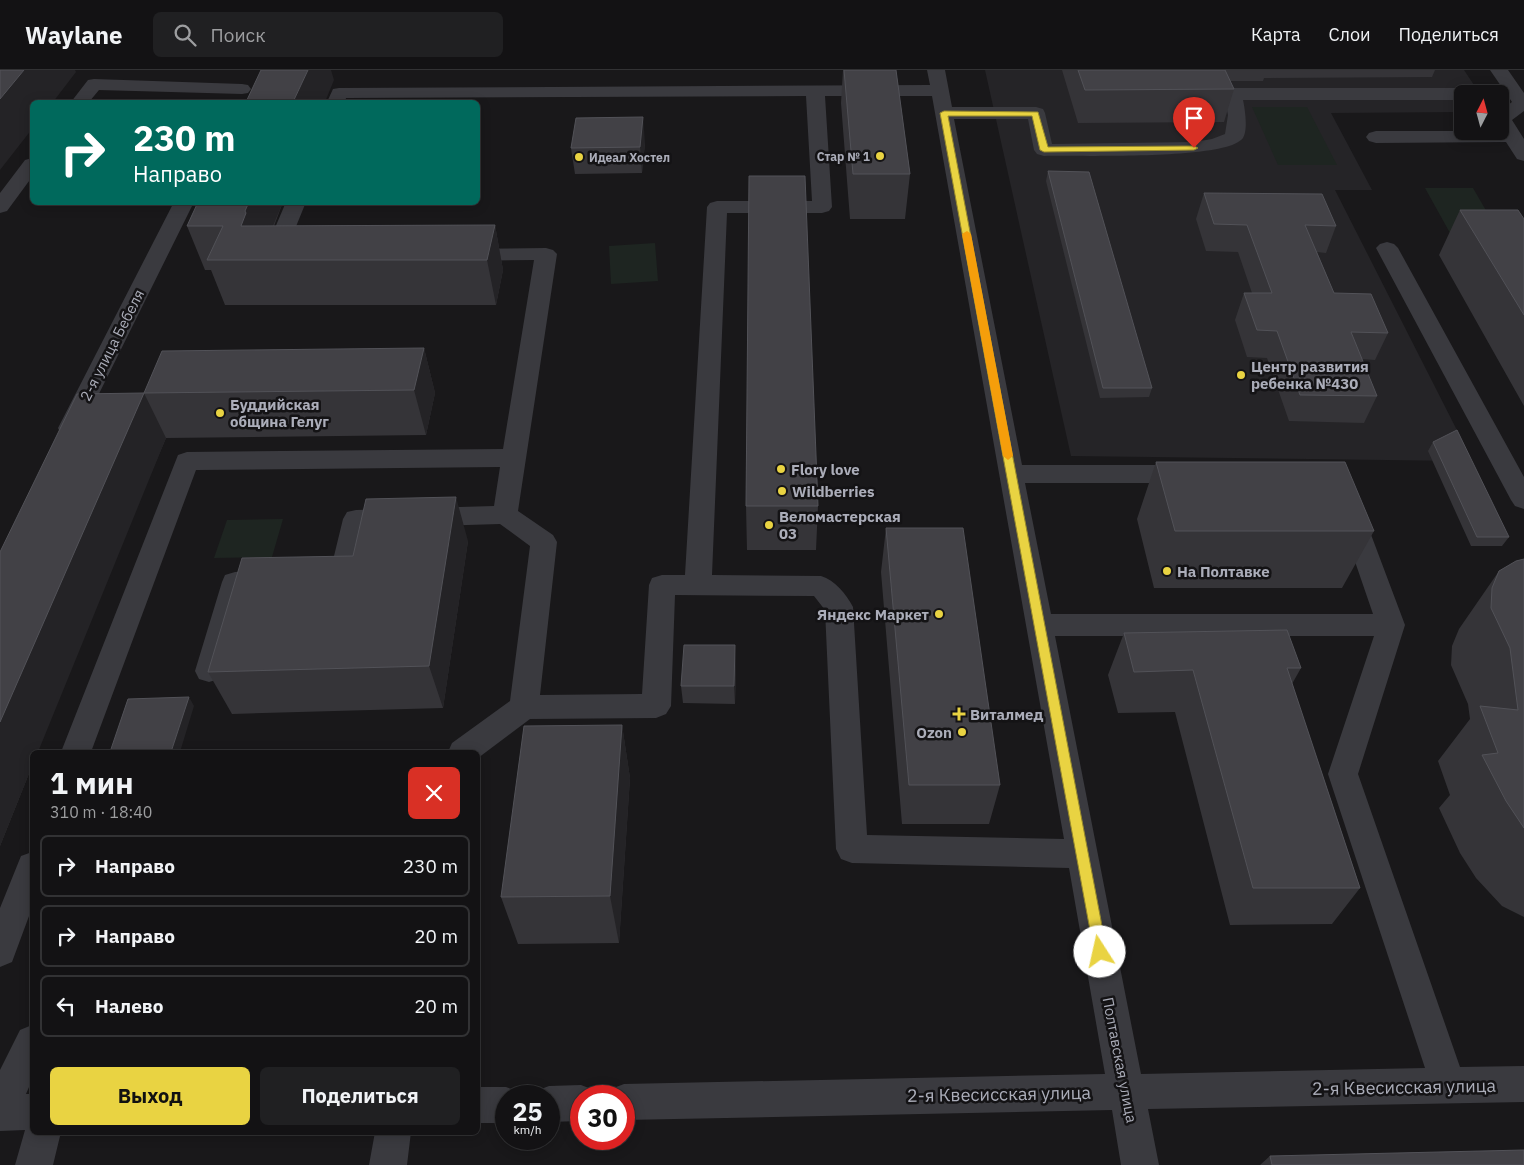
<!DOCTYPE html>
<html lang="ru">
<meta charset="utf-8">
<style>
body{margin:0;font-family:"IBM Plex Sans",sans-serif;background:#202022;color:#f1f3f6;height:100vh;display:flex;flex-direction:column;font-size:19px;white-space:nowrap}
*{box-sizing:border-box;margin:0}
p{font-size:16px;color:#9d9ea0}
.icon{flex:none;width:28px;height:28px;fill:none;stroke:currentColor;stroke-width:2;stroke-linecap:round;stroke-linejoin:round}
.map{position:relative;flex:1;overflow:hidden}
.panel{position:absolute;left:30px;top:680px;width:450px;height:385px;display:flex;flex-direction:column;background:#131214;border-radius:8px;box-shadow:0 2px 12px #0003,0 0 0 1px #323234}
.panel>*{flex:none}
.top-card{position:absolute;left:30px;top:30px;width:450px;height:105px;border-radius:8px;box-shadow:0 2px 12px #0003,0 0 0 1px #323234;background:#00695c;color:#fff;overflow:hidden}
.needle{width:32px;rotate:6deg}
.buttons{position:absolute;left:1454px;top:15px;display:grid;gap:10px}
.buttons a{display:grid;place-items:center;width:55px;height:55px;border-radius:8px;background:#131214;box-shadow:0 2px 12px #0003,0 0 0 1px #323234;font-size:25px}
.speed{position:absolute;left:495px;top:1015px;display:flex;gap:10px;font-size:25px;font-weight:700;text-align:center}
.speed>*{display:grid;place-content:center;width:65px;height:65px;border-radius:50%;background:#131214;box-shadow:0 2px 12px #0003,0 0 0 1px #323234;line-height:1}
.speed small{font-size:12px;font-weight:400}
.speed .limit{border:8px solid #d22;background:#fff;color:#111}
.pin{position:absolute;display:grid;place-items:center;width:42px;height:42px;color:#fff;margin:-51px -21px;border-radius:50% 50% 50% 0;rotate:-45deg;box-shadow:0 0 5px #0007}
.pin .icon{rotate:45deg}
.me{position:absolute;width:55px;margin:-28px;rotate:350deg;stroke-linejoin:round;filter:drop-shadow(0 0 4px #0008)}
.turn{display:flex;align-items:center;gap:18px;height:105px;padding:0 20px;font-size:22px}
.turn .icon{width:65px;height:65px;stroke-width:2.5}
.turn b{display:block;font-size:35px;line-height:42px}
.round{display:grid;place-items:center;flex:none;width:52px;height:52px;border-radius:8px;background:#202022}
.head{display:flex;align-items:center;justify-content:space-between;height:85px;padding:0 20px}
h1{font-size:30px;font-weight:700;line-height:38px}
.button{display:flex;gap:10px;margin-top:auto;padding:10px 20px}
.button a{flex:1;height:58px;border-radius:8px;background:#e9d342;color:#111;font-size:20px;font-weight:700;line-height:58px;text-align:center}
.button a+a{background:#202022;color:#f1f3f6}
ul{padding:0;list-style:none}
li{display:flex;align-items:center;gap:15px;height:62px;margin:0 10px 8px;padding:0 10px;border:2px solid #323234;border-radius:8px}
li div{flex:1}
li b{display:block;font-size:19px}
li em{font-style:normal}
header{display:flex;align-items:center;gap:30px;box-sizing:border-box;height:70px;padding:0 25px;background:#131214;border-bottom:1px solid #323234}
header strong{font-size:24px}
nav{display:flex;gap:28px;margin-inline-start:auto;font-size:18px}
.search{width:350px;height:45px;background:#202022;display:flex;align-items:center;gap:12px;box-sizing:border-box;padding:0 18px;border-radius:8px;color:#9d9ea0;font-size:19px}
.map>svg:first-child{display:block}
</style>
<header>
<strong>Waylane</strong>
<div class="search"><svg class="icon" aria-label="search" viewBox="0 0 24 24"><circle cx="10" cy="10" r="6"/><path d="M15 15l6 6"/></svg>Поиск</div>
<nav><a>Карта</a><a>Слои</a><a>Поделиться</a></nav>
</header>
<div class="map">
<svg width="1524" height="1095" viewBox="0 0 1524 1095">
<rect width="100%" height="100%" fill="#19181a"/>
<!-- built -->
<path fill="#252427" d="M 985,0 L 1464,0 L 1480,24 L 1462,24 L 1462,42 L 1331,43 L 1372,120 L 1335,120 L 1465,376 L 1462,391 L 1071,386 Z"/>
<!-- green -->
<path fill="#1e2521" d="M 1252,37 L 1307,37 L 1337,95 L 1278,95 Z
M 1425,118 L 1473,118 L 1499,163 L 1450,163 Z
M 655,173 L 658,211 L 611,214 L 609,176 Z
M 283,449 L 272,487 L 214,488 L 227,450 Z"/>
<g fill="none" stroke-linecap="round" stroke-linejoin="round">
<!-- minor -->
<path fill="#3a3a3f" fill-rule="evenodd" d="M 927,0 L 945,0 L 952,37 L 1036,37 L 1043,39 L 1045,43 L 1052,74 L 1194,72 L 1212,69 L 1225,64 L 1228,45 L 1224,24 L 1227,20 L 1233,18 L 1456,18 L 1462,20 L 1465,24 L 1462,24 L 1462,28 L 1456,30 L 1243,30 C 1245,39 1249,64 1241,70 C 1219,90 1080,85 1044,86 L 1037,84 L 1034,80 L 1028,49 L 954,49 L 1022,395 L 1190,395 L 1199,398 L 1202,404 L 1199,410 L 1190,413 L 1025,413 L 1051,544 L 1373,544 L 1339,445 L 1343,438 L 1352,436 L 1361,438 L 1405,555 L 1358,704 L 1460,997 L 1524,996 L 1524,1032 L 1148,1039 L 1159,1095 L 1121,1095 L 1112,1040 L 624,1050 L 624,1026 L 608,1026 L 611,1019 L 624,1014 L 1105,1004 L 1069,798 L 852,793 L 841,789 L 836,779 L 825,540 L 814,526 L 675,525 L 671,636 L 666,644 L 656,648 L 530,649 L 478,688 L 478,682 L 448,682 L 452,673 L 510,631 L 530,476 L 500,454 L 367,458 L 359,491 L 355,498 L 327,516 L 318,519 L 309,516 L 305,509 L 309,502 L 334,486 L 343,449 L 347,442 L 356,440 L 494,436 L 500,397 L 196,400 L 91,682 L 61,682 L 178,385 L 187,382 L 503,379 L 534,190 L 462,191 L 455,189 L 451,185 L 455,181 L 462,179 L 546,178 L 553,180 L 557,184 L 518,441 L 553,465 L 557,472 L 540,625 L 642,624 L 649,515 L 652,508 L 662,505 L 685,505 L 707,137 L 710,133 L 717,131 L 812,131 L 806,26 L 346,28 L 345,32 L 327,32 L 333,19 L 339,18 L 930,15 ZM 825,26 L 932,26 L 1064,769 L 867,765 L 853,537 C 846,524 835,510 821,506 L 712,505 L 727,143 L 822,143 L 829,141 L 832,137 ZM 1055,566 L 1374,566 L 1328,704 L 1425,998 L 1141,1004 Z
M 1490,0 L 1508,0 L 1524,23 L 1524,41 L 1512,50 L 1524,69 L 1524,91 L 1517,89 L 1506,72 L 1376,73 L 1369,71 L 1366,67 L 1369,63 L 1376,61 L 1500,61 L 1500,41 L 1512,32 Z
M 94,9 L 242,14 L 248,15 L 251,19 L 248,23 L 242,24 L 99,20 L 89,32 L 71,32 L 88,10 Z
M 32,88 L 32,107 L 7,141 L 0,143 L 0,123 L 25,90 Z
M 174,132 L 194,132 L 82,358 L 79,364 L 70,366 L 61,364 L 58,358 Z
M 286,132 L 306,132 L 286,181 L 290,186 L 286,190 L 279,192 L 267,190 L 263,186 Z
M 1387,172 L 1394,174 L 1398,178 L 1524,407 L 1524,439 L 1515,436 L 1511,430 L 1376,178 L 1380,174 Z
M 273,500 L 282,503 L 286,510 L 282,517 L 273,520 L 246,522 L 223,601 L 219,609 L 209,612 L 199,609 L 195,601 L 222,512 L 225,505 L 235,502 Z
M 32,782 L 32,838 L 12,892 L 0,897 L 0,838 L 21,786 Z
M 32,955 L 32,1010 L 26,1024 L 32,1024 L 32,1062 L 61,1062 L 53,1095 L 15,1095 L 25,1060 L 0,1061 L 0,1000 L 20,960 Z
M 581,1015 L 594,1020 L 596,1026 L 581,1026 L 581,1051 L 549,1052 L 549,1026 L 534,1026 L 536,1021 L 549,1016 Z
M 478,1017 L 506,1017 L 519,1022 L 520,1026 L 506,1026 L 506,1053 L 478,1053 Z
M 375,1062 L 411,1062 L 407,1095 L 369,1095 Z"/>
</g>
<!-- wall -->
<path fill="#353438" d="M 843,0 L 896,0 L 910,104 L 905,149 L 850,149 L 841,33 Z
M 1062,0 L 1435,0 L 1432,7 L 1264,8 L 1263,11 L 1230,11 L 1234,19 L 1224,52 L 1078,53 Z
M 645,73 L 642,103 L 575,104 L 571,78 Z
M 1048,101 L 1152,318 L 1149,327 L 1100,328 L 1046,111 Z
M 1204,123 L 1336,156 L 1326,183 L 1317,182 L 1334,223 L 1388,263 L 1375,290 L 1362,289 L 1377,326 L 1364,353 L 1289,351 L 1267,288 L 1247,287 L 1235,250 L 1244,223 L 1252,223 L 1238,182 L 1206,181 L 1196,149 Z
M 198,132 L 283,132 L 274,156 L 495,155 L 503,200 L 496,235 L 225,235 L 211,200 L 205,200 L 187,156 Z
M 1460,140 L 1524,149 L 1524,336 L 1439,185 Z
M 424,278 L 435,323 L 426,365 L 166,368 L 32,682 L 32,696 L 0,776 L 0,482 L 144,323 Z
M 1433,372 L 1509,467 L 1502,476 L 1471,476 L 1428,381 Z
M 1156,392 L 1374,461 L 1342,518 L 1154,518 L 1137,449 Z
M 746,436 L 818,436 L 816,480 L 747,480 Z
M 886,458 L 1000,715 L 989,754 L 902,754 L 881,502 Z
M 468,471 L 443,638 L 232,644 L 208,602 L 353,486 Z
M 1524,489 L 1524,847 L 1502,836 L 1476,808 L 1460,783 L 1439,738 L 1450,725 L 1438,691 L 1470,649 L 1468,634 L 1451,595 L 1452,576 L 1459,559 L 1499,501 Z
M 1124,563 L 1301,598 L 1292,614 L 1360,818 L 1332,854 L 1230,855 L 1175,642 L 1118,643 L 1108,605 Z
M 736,593 L 735,634 L 683,633 L 681,616 Z
M 622,655 L 630,708 L 619,873 L 518,874 L 501,827 Z
M 1270,1086 L 1524,1095 L 1260,1095 Z"/>
<!-- shaded-wall -->
<path fill="#242326" d="M 24,0 L 75,0 L 76,2 L 53,32 L 32,32 L 32,59 L 0,100 L 0,29 Z
M 308,0 L 331,0 L 334,10 L 325,32 L 293,32 Z
M 643,47 L 645,73 L 642,103 L 640,77 Z
M 249,132 L 283,132 L 261,185 L 241,156 L 245,141 Z
M 495,155 L 503,200 L 496,235 L 487,190 Z
M 424,278 L 435,323 L 426,365 L 414,320 Z
M 144,323 L 166,368 L 38,682 L 32,682 L 32,696 L 0,776 L 0,652 Z
M 456,427 L 468,471 L 443,638 L 429,596 Z
M 735,575 L 736,593 L 735,634 L 734,616 Z
M 189,627 L 194,636 L 180,682 L 171,682 Z
M 622,655 L 630,708 L 619,873 L 610,826 Z"/>
<!-- building -->
<path fill="#424146" stroke="#525258" d="M 0,0 L 24,0 L 0,29 Z
M 261,0 L 308,0 L 293,32 L 246,32 Z
M 844,0 L 896,0 L 910,104 L 853,104 Z
M 1078,0 L 1225,0 L 1234,19 L 1085,20 Z
M 643,47 L 640,77 L 571,78 L 576,48 Z
M 1048,101 L 1089,102 L 1152,318 L 1103,318 Z
M 749,106 L 805,106 L 818,436 L 746,436 Z
M 1204,123 L 1322,124 L 1336,156 L 1305,155 L 1334,223 L 1371,224 L 1388,263 L 1351,262 L 1377,326 L 1300,325 L 1277,261 L 1257,260 L 1244,223 L 1272,223 L 1247,155 L 1214,154 Z
M 198,132 L 249,132 L 245,141 L 246,143 L 241,156 L 495,155 L 487,190 L 207,190 L 223,156 L 187,156 Z
M 1460,140 L 1518,140 L 1524,149 L 1524,245 Z
M 424,278 L 414,320 L 144,323 L 162,281 Z
M 144,323 L 0,652 L 0,482 L 77,324 Z
M 1457,360 L 1509,467 L 1477,467 L 1433,372 Z
M 1156,392 L 1345,392 L 1374,461 L 1175,461 Z
M 456,427 L 429,596 L 208,602 L 242,488 L 353,486 L 366,429 Z
M 886,458 L 963,458 L 1000,715 L 909,715 Z
M 1524,489 L 1524,758 L 1506,731 L 1482,685 L 1498,683 L 1480,636 L 1518,640 L 1510,578 L 1491,538 L 1492,518 L 1499,501 L 1516,491 Z
M 1287,560 L 1301,598 L 1287,598 L 1360,818 L 1253,818 L 1193,600 L 1134,602 L 1124,563 Z
M 684,575 L 735,575 L 734,616 L 681,616 Z
M 189,627 L 171,682 L 110,682 L 128,629 Z
M 622,655 L 610,826 L 501,827 L 524,656 Z
M 1524,1080 L 1524,1095 L 1272,1095 L 1270,1086 Z"/>
<!-- route -->
<path fill="#e9d342" stroke="#97892b" d="M 944,41 L 1038,42 L 1048,77 L 1194,76 L 1198,78 L 1194,80 L 1044,82 L 1040,80 L 1032,46 L 948,46 L 1107,882 L 1105,886 L 1100,888 L 1096,886 L 1094,882 L 940,43 Z"/>
<!-- slow -->
<path fill="#f59e0b" d="M 967,161 L 971,164 L 1013,386 L 1008,390 L 1003,386 L 962,164 Z"/>
<!-- markers -->
<g fill="#e9d342" stroke="#141315" stroke-width="2">
<circle cx="880" cy="86" r="5"/>
<circle cx="579" cy="87" r="5"/>
<circle cx="1241" cy="305" r="5"/>
<circle cx="220" cy="343" r="5"/>
<circle cx="781" cy="399" r="5"/>
<circle cx="782" cy="421" r="5"/>
<circle cx="769" cy="455" r="5"/>
<circle cx="1167" cy="501" r="5"/>
<circle cx="939" cy="544" r="5"/>
<path d="M956.5 636.5h5v5h5v5h-5v5h-5v-5h-5v-5h5z"/>
<circle cx="962" cy="662" r="5"/>
</g>
<g text-anchor="middle" dominant-baseline="central" stroke-width="5" stroke-linejoin="round" paint-order="stroke">
<!-- far-poi labels -->
<g font-size="12" font-weight="bold" fill="#abadb9" stroke="#141315" text-anchor="end">
<text x="870" y="86">Стар № 1</text>
<text x="589" y="87" text-anchor="start">Идеал Хостел</text>
</g>
<!-- street labels -->
<g font-size="15" fill="#abadb9" stroke="#141315">
<text transform="translate(112 275) rotate(-63)">2-я улица Бебеля</text>
<text transform="translate(1120 990) rotate(79)">Полтавская улица</text>
</g>
<!-- poi labels -->
<g font-size="15" font-weight="bold" fill="#abadb9" stroke="#141315" text-anchor="start">
<text x="1251" y="296">Центр развития<tspan x="1251" dy="17">ребенка №430</tspan></text>
<text x="230" y="334">Буддийская<tspan x="230" dy="17">община Гелуг</tspan></text>
<text x="791" y="399">Flory love</text>
<text x="792" y="421">Wildberries</text>
<text x="779" y="446">Веломастерская<tspan x="779" dy="17">03</tspan></text>
<text x="1177" y="501">На Полтавке</text>
<text x="929" y="544" text-anchor="end">Яндекс Маркет</text>
<text x="970" y="644">Виталмед</text>
<text x="952" y="662" text-anchor="end">Ozon</text>
</g>
<!-- near-street labels -->
<g font-size="18" fill="#abadb9" stroke="#141315">
<text transform="translate(1404 1017) rotate(-1)">2-я Квесисская улица</text>
<text transform="translate(999 1024) rotate(-1)">2-я Квесисская улица</text>
</g>
</g>
</svg>
<div class="buttons">
<a><svg class="needle" viewBox="-14 -14 28 28"><path d="M0-13l5 13h-10z" fill="#e53935"/><path d="M0 13l5-13h-10z" fill="#9d9ea0"/></svg></a>
</div>
<div class="speed"><div>25<small>km/h</small></div><div class="limit">30</div></div>
<div class="pin" style="left:1194px;top:78px;background:#d93025"><svg class="icon" aria-label="arrive" viewBox="0 0 24 24"><path d="M6 21V4h12l-3 4 3 4H6"/></svg></div>
<svg class="me" style="left:1100px;top:882px" viewBox="-20 -20 40 40"><circle r="19" fill="#fff"/><path d="M0-13L10 11 0 6-10 11z" fill="#e9d342"/></svg>
<div class="top-card">
<div class="turn"><svg class="icon" aria-label="right" viewBox="0 0 24 24"><path d="M7 20v-9h11M14 6l5 5-5 5"/></svg><div><b>230 m</b>Направо</div></div>
</div>
<section class="panel">
<div class="head"><div><h1>1 мин</h1><p>310 m · 18:40</p></div><a class="round" style="background:#d93025;color:#fff"><svg class="icon" aria-label="close" viewBox="0 0 24 24"><path d="M6 6l12 12M18 6L6 18"/></svg></a></div>
<ul>
<li><svg class="icon" aria-label="right" viewBox="0 0 24 24"><path d="M7 20v-9h11M14 6l5 5-5 5"/></svg><div><b>Направо</b></div><em>230 m</em></li>
<li><svg class="icon" aria-label="right" viewBox="0 0 24 24"><path d="M7 20v-9h11M14 6l5 5-5 5"/></svg><div><b>Направо</b></div><em>20 m</em></li>
<li><svg class="icon" aria-label="left" viewBox="0 0 24 24"><path d="M17 20v-9H6M10 6l-5 5 5 5"/></svg><div><b>Налево</b></div><em>20 m</em></li>
</ul>
<div class="button"><a>Выход</a><a>Поделиться</a></div>
</section>
</div>
